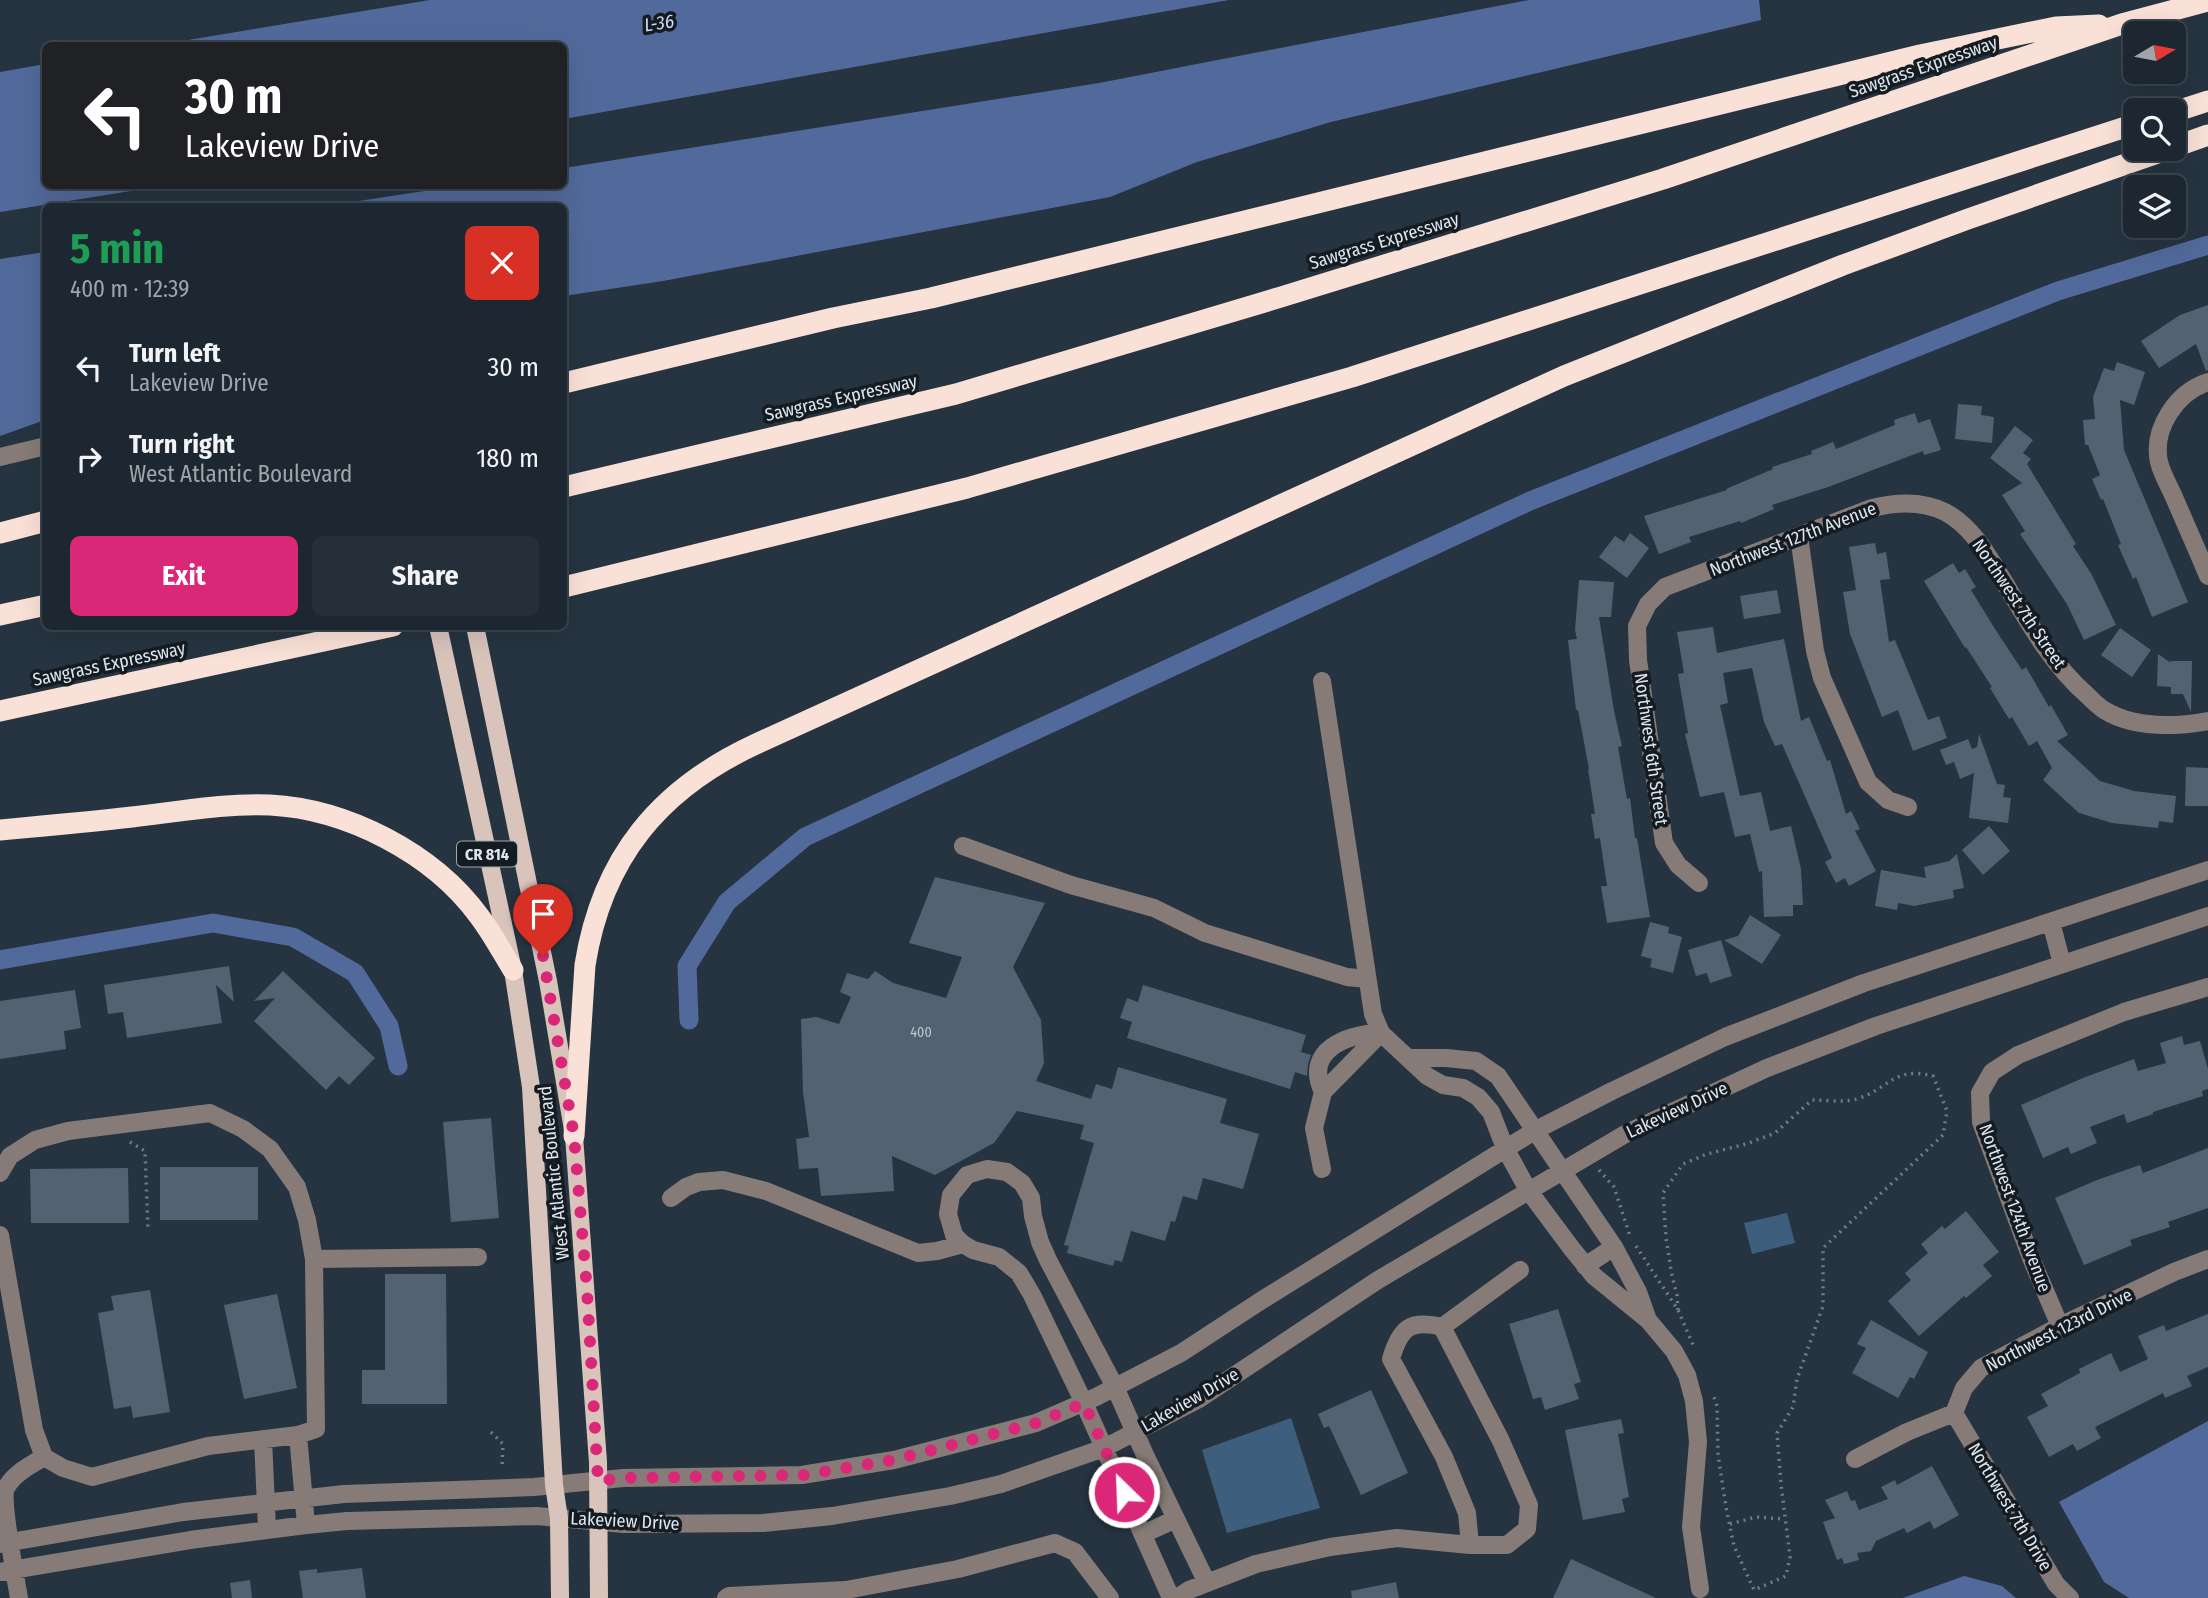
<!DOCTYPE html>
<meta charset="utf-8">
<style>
body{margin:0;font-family:"Fira Sans Condensed",sans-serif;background:#252f39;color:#f1f3f6;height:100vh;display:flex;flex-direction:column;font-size:26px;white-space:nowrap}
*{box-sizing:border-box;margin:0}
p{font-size:23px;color:#a0a5ab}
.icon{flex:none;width:38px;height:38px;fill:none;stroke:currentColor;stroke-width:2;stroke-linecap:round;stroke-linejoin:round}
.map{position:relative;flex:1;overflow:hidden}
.details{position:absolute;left:42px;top:203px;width:525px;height:427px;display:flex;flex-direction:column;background:#1c2731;border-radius:10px;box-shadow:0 7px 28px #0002,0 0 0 2px #3a444d}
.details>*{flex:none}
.banner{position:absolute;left:42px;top:42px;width:525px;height:147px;border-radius:10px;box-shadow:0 7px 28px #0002,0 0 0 2px #3a444d;background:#202124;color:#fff;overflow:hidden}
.needle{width:46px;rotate:80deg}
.tools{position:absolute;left:2123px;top:21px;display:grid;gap:14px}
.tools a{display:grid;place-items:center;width:63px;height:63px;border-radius:10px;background:#1c2731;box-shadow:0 7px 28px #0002,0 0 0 2px #3a444d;font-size:35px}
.pin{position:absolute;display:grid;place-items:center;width:60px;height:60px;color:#fff;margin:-72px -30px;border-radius:50% 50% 50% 0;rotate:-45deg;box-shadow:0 0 7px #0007}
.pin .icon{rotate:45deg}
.me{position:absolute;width:77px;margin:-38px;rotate:336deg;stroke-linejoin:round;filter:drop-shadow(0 0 5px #0008)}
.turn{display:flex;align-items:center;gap:24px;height:147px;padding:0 28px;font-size:32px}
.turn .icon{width:91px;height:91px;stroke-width:2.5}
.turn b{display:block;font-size:49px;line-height:60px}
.round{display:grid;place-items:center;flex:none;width:74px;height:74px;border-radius:10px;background:#252f39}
.headline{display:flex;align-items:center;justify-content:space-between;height:119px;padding:0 28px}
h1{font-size:42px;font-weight:700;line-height:52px;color:#1e9e55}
.cta{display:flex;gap:14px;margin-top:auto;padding:14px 28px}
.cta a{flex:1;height:80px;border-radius:10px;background:#db2777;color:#fff;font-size:28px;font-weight:700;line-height:80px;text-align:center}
.cta a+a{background:#252f39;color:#f1f3f6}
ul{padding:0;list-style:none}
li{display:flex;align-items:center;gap:21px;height:91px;padding:0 28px}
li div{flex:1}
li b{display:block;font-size:26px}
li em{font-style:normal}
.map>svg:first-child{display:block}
</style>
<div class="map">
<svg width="2208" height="1598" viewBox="0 0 2208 1598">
<rect width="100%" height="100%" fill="#263441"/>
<!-- green -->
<path fill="#3d5e7d" d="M 1787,1213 L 1795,1243 L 1752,1254 L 1744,1223 Z
M 1291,1418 L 1320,1508 L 1227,1533 L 1202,1450 Z"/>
<!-- water -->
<path fill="#516a9b" d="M 430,0 L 1229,0 L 564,119 L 564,46 L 158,45 Z
M 1529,0 L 1759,0 L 1761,20 L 1331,122 L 1197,162 L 1110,197 L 663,281 L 564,296 L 564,206 L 326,206 L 457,186 L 564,186 L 564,168 L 1099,83 Z
M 45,64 L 46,186 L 162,186 L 0,212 L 0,72 Z
M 45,252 L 45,420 L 0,436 L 0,259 Z
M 2208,1421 L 2208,1598 L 2129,1598 L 2104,1582 L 2059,1502 Z
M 1964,1576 L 2002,1586 L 2016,1598 L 1903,1598 Z"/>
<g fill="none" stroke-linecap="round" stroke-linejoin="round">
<!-- canal -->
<path stroke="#516a9b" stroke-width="19" d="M 0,960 L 213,923 L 293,937 L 355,973 L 389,1026 L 398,1066
M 689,1020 L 687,966 L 727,902 L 805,837 L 1530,501 L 2058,291 L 2208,245"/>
</g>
<!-- building -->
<path fill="#526271" d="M 2208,305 L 2208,370 L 2206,371 L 2196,344 L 2159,368 L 2141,341 L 2180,315 Z
M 2117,362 L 2145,372 L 2134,405 L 2120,400 L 2124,450 L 2188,602 L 2152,617 L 2136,577 L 2133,579 L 2118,545 L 2121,544 L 2103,499 L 2101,500 L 2092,479 L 2100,475 L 2088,445 L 2085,445 L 2083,420 L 2095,419 L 2093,397 L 2104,368 L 2114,371 Z
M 1958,404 L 1982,406 L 1981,415 L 1994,417 L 1992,443 L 1955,439 Z
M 1915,413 L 1918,423 L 1930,419 L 1941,450 L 1924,455 L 1923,451 L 1828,487 L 1772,505 L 1774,509 L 1741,523 L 1740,521 L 1689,537 L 1691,542 L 1659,554 L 1644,516 L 1727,490 L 1726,489 L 1773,469 L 1772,467 L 1812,454 L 1811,451 L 1833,442 L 1836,449 L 1895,425 L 1894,420 Z
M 2015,426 L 2033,440 L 2023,453 L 2031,459 L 2027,464 L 2076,544 L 2073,546 L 2092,575 L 2116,625 L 2084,640 L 2067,604 L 2020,534 L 2025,531 L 2002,495 L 2022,483 L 1990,458 Z
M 1630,533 L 1649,548 L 1627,578 L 1599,557 L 1615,536 L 1624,542 Z
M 1875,543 L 1877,554 L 1886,552 L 1890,579 L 1880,580 L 1889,642 L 1895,640 L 1928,720 L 1939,716 L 1947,738 L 1913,751 L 1898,710 L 1882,717 L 1850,634 L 1843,592 L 1856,590 L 1849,547 Z
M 1953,563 L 1959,573 L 1965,569 L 1976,587 L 1971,590 L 1995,629 L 2022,670 L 2026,667 L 2049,707 L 2051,705 L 2068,735 L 2057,741 L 2100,781 L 2134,791 L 2176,796 L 2173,823 L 2159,821 L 2158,828 L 2112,823 L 2079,813 L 2043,780 L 2052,768 L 2037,741 L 2029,746 L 2012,717 L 2009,719 L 1990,688 L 1992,687 L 1966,647 L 1965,648 L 1924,581 Z
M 1579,580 L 1614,582 L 1611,617 L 1599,617 L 1614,711 L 1622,746 L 1618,747 L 1627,799 L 1630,798 L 1635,838 L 1637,838 L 1650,917 L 1607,923 L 1601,886 L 1607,886 L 1600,838 L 1595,839 L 1591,814 L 1595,814 L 1588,769 L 1589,769 L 1578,710 L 1576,710 L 1568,640 L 1577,639 L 1575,630 Z
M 1777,590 L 1781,613 L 1744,619 L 1740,596 Z
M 1713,627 L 1717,653 L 1784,639 L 1801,721 L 1809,717 L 1827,761 L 1830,760 L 1846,814 L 1851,811 L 1860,829 L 1855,831 L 1876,871 L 1849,886 L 1845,878 L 1836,883 L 1825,862 L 1832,858 L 1782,744 L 1775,746 L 1764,722 L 1752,668 L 1723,673 L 1728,703 L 1720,705 L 1740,796 L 1761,792 L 1770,831 L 1791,826 L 1801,869 L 1803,905 L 1793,905 L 1793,916 L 1764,917 L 1762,871 L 1759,872 L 1750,834 L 1735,837 L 1724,792 L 1700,797 L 1685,734 L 1688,733 L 1678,674 L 1684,673 L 1677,632 Z
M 2120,628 L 2151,650 L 2132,677 L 2101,655 Z
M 2158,654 L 2171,663 L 2170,661 L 2192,661 L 2191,712 L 2183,694 L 2171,694 L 2171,687 L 2157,686 Z
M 1979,734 L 1997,784 L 2005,785 L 2003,797 L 2011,798 L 2008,823 L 1969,818 L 1974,773 L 1960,779 L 1954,762 L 1946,765 L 1940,750 L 1968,739 L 1972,749 L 1977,747 Z
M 2186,767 L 2208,768 L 2208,806 L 2185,806 Z
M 1989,826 L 2010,851 L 1983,875 L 1962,850 Z
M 1957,854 L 1964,888 L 1953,890 L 1954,898 L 1914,906 L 1898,903 L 1897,910 L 1875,906 L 1881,870 L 1926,878 L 1924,867 L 1949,861 Z
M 935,877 L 1045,903 L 1013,967 L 1041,1020 L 1044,1063 L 1036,1081 L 1091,1099 L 1096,1084 L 1112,1089 L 1118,1067 L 1227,1099 L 1220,1123 L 1259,1134 L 1243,1189 L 1203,1178 L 1197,1200 L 1183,1196 L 1175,1222 L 1171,1221 L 1165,1241 L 1131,1231 L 1122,1262 L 1115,1260 L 1113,1266 L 1067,1253 L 1069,1246 L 1064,1245 L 1094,1143 L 1080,1139 L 1084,1125 L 1017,1111 L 994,1143 L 935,1175 L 892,1156 L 894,1191 L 821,1196 L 818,1168 L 799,1169 L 796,1139 L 809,1137 L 803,1092 L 801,1019 L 816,1017 L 839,1024 L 851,997 L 840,992 L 847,973 L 868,979 L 875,971 L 893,983 L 946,998 L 962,957 L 909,943 Z
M 1750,915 L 1781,935 L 1762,964 L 1724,940 L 1738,936 Z
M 1650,922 L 1669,927 L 1668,933 L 1682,937 L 1673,973 L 1650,967 L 1652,959 L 1641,956 Z
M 1721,940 L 1732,976 L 1710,983 L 1707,973 L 1696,976 L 1688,950 Z
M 229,966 L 234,1002 L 216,985 L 222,1023 L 127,1038 L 123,1012 L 108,1014 L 104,985 Z
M 283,971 L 375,1058 L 349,1085 L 339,1076 L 326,1090 L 254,1021 L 275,998 L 254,1001 Z
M 1143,985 L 1306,1035 L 1301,1052 L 1311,1055 L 1308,1064 L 1307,1076 L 1295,1072 L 1290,1089 L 1127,1038 L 1132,1022 L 1120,1018 L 1127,998 L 1138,1002 Z
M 75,990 L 81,1028 L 64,1031 L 66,1049 L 0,1059 L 0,1001 Z
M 2182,1036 L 2184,1045 L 2200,1041 L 2208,1069 L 2208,1089 L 2202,1091 L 2203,1096 L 2153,1112 L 2153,1114 L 2127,1123 L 2124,1114 L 2090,1127 L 2097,1143 L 2071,1154 L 2068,1147 L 2043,1158 L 2021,1105 L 2083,1078 L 2134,1059 L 2138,1071 L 2166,1063 L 2160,1043 Z
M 491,1118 L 499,1218 L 451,1222 L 443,1122 Z
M 2208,1148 L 2208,1208 L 2168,1222 L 2170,1227 L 2130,1240 L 2132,1245 L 2084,1265 L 2055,1198 L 2097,1180 L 2140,1165 L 2143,1173 Z
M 160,1167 L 258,1167 L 258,1220 L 160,1220 Z
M 128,1168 L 129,1223 L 31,1223 L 30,1169 Z
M 1966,1211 L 1999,1252 L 1983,1265 L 1992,1276 L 1966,1298 L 1964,1296 L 1919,1336 L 1888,1301 L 1911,1280 L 1905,1273 L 1928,1253 L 1921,1244 L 1942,1226 L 1945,1229 Z
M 385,1274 L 446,1274 L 447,1404 L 362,1404 L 362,1370 L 385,1370 Z
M 150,1290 L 170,1412 L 133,1418 L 131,1406 L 114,1409 L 98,1313 L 114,1310 L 111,1296 Z
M 277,1294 L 297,1388 L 244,1399 L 224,1305 Z
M 1558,1309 L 1581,1382 L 1574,1384 L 1579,1399 L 1545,1410 L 1541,1397 L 1533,1399 L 1509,1324 Z
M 2208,1314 L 2208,1367 L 2187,1376 L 2192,1386 L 2165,1398 L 2163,1393 L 2095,1427 L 2101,1438 L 2077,1451 L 2073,1444 L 2049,1457 L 2027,1417 L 2048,1406 L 2041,1394 L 2080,1373 L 2079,1369 L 2111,1353 L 2120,1372 L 2148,1359 L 2138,1336 L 2164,1325 L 2166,1331 Z
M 1871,1320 L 1928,1352 L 1914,1379 L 1910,1377 L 1898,1398 L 1852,1373 L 1866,1348 L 1857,1344 Z
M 1371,1390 L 1408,1473 L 1361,1495 L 1329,1426 L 1324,1428 L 1318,1414 Z
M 1621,1419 L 1624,1433 L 1618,1434 L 1629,1497 L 1622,1499 L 1625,1512 L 1583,1520 L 1565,1430 Z
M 1932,1466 L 1959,1515 L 1934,1529 L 1930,1521 L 1907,1533 L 1904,1528 L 1876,1541 L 1871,1551 L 1857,1553 L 1859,1560 L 1844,1564 L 1842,1558 L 1837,1560 L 1823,1522 L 1835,1518 L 1825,1500 L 1847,1491 L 1851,1501 L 1855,1500 L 1859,1510 L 1888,1499 L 1881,1487 L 1895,1480 L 1897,1485 Z
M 1571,1559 L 1656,1598 L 1553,1598 Z
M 362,1568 L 366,1598 L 303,1598 L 299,1571 L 317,1569 L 317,1573 Z
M 250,1580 L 252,1598 L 232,1598 L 230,1583 Z
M 1396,1582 L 1399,1598 L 1352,1598 L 1351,1591 Z"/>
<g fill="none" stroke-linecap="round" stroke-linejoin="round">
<!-- path -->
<path stroke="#707c87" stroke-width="3.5" stroke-dasharray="2 5" stroke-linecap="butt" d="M 130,1142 L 145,1151 L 148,1229
M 1599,1170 L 1614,1187 L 1630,1236
M 1636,1246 L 1678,1310 L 1693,1345
M 1678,1310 L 1677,1295 L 1672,1276 L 1666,1238 L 1663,1193 L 1683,1164 L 1707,1154 L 1746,1144 L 1775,1133 L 1812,1100 C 1826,1100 1843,1103 1857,1099 C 1889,1089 1893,1066 1933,1076 L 1947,1111 L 1943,1135 L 1823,1248 L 1823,1306 L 1797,1379 L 1793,1407 L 1777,1433 L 1781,1484 L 1790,1557 L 1786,1576 L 1754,1590 L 1734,1546 L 1726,1507 L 1718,1455 L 1717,1406 L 1713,1394
M 491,1432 L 503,1444 L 502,1468
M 1730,1524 L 1756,1517 L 1785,1519"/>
<!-- minor -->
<path stroke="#867b77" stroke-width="18" d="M 2208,382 C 2177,392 2152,428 2159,462 C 2162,474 2169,486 2174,497 C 2185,523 2197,549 2208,576
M 0,457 L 46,446
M 1799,536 L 1815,651 L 1822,678 L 1868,782 L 1888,800 L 1908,807
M 1322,681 L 1373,1014 L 1381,1033 L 1427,1076 L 1443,1085 L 1463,1088 L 1478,1097 L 1491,1112 L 1505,1148 L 1528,1190 L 1572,1249 L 1594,1276 L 1648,1320 L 1674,1351 L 1687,1375 L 1694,1401 L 1698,1442 L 1691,1527 L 1700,1589
M 963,846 L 1071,885 L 1154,908 L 1205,933 L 1347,977 L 1367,979
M 1699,883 L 1678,865 L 1664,843 L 1638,660 L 1637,626 L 1648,604 L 1665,587 L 1872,508 C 1896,502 1921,500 1945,512 C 1970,525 1986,552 2000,575 C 2026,618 2050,663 2088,696 C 2093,701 2098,706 2104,710 C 2135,729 2174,727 2208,721
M 2051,922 L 2062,964
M 1409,1058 L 1446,1058 L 1476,1061 L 1498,1076 L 1614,1247 L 1638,1292 L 1648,1320
M 1323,1092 C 1303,1050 1347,1034 1381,1033
M 1322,1169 L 1314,1128 L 1323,1092 L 1381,1033
M 0,1173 L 10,1156 L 35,1140 L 68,1131 L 210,1113 L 243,1129 L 270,1149 L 297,1187 L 307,1220 L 314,1259 L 316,1429 L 298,1435 L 208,1446 L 92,1477 L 63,1468 L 44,1457 L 34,1430 L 0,1235
M 671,1198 L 686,1187 L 699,1182 L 723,1180 L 766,1191 L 918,1253 L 937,1251 L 963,1244
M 314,1259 L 478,1257
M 1585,1266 L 1614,1247
M 2060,1326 L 2031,1258 L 1981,1122 L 1980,1093 L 1992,1072 L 2018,1055 L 2124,1012 L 2208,987
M 1442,1327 L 1520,1270
M 1954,1413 L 2056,1584 L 2070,1598
M 298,1435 L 306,1525
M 263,1439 L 267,1529
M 1855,1459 L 1907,1432 L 1954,1413 L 1964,1388 L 1981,1368 L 2060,1326 L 2174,1272 L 2208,1259
M 1143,1534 L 1176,1519
M 0,1544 L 183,1512 L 344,1494 L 534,1487 L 623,1478 L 802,1475 L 894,1460 L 1036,1423 L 1096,1397 L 1181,1353 L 1259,1302 L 1536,1130 L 1612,1091 L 1725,1037 L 1864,983 L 2208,870
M 0,1572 L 190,1540 L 306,1525 L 347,1521 L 537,1516 L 624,1524 L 763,1523 L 832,1516 L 950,1496 L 1001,1484 L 1104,1448 L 1199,1399 L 1378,1280 L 1627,1133 L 1767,1068 L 1876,1026 L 2208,916
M 19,1598 C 16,1581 1,1499 6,1488 C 14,1473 31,1465 44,1457
M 726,1598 L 729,1596 L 846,1590 L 958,1569 L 1055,1543 L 1075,1552 L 1110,1598
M 1171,1598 L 1084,1403 L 1032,1295 L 1019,1273 L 999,1257 L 973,1250 L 963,1244 L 954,1235 L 948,1214 L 951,1195 L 967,1175 L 987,1169 L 1007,1172 L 1022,1183 L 1031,1198 L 1033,1216 L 1040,1242 L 1048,1260 L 1115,1387 L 1145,1455 L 1207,1583
M 1177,1598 L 1189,1590 L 1256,1564 L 1330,1547 L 1397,1538 L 1470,1545 L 1507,1545 L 1527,1529 L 1529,1505 L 1501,1441 L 1442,1327 C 1410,1319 1400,1328 1391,1359 L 1444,1457 L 1467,1513 L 1470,1545"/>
<!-- major -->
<path stroke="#d9c4bc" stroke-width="18" d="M 438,626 L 513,970 L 531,1087 L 554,1485 L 559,1518 L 560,1598
M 475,626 L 548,981 L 574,1136 L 598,1462 L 599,1598"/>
<!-- highway -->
<path stroke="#fae1d7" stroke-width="21" d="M 2174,112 L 2208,101
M 2174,147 L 2208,135
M 564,383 L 833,318 L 931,298 L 1920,55 L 2056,27 L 2099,25
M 564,487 L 956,394 L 1281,297 L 1663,179 L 2122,24 L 2208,1
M 0,533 L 46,521
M 564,587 L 967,488 L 1352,377 L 2135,124
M 0,615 L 46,605
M 0,711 L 393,626
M 0,830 C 44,826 88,822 132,817 C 178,812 223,803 270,805 C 347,809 433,853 479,916 C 492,933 502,952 513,970
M 574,1136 L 585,965 C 602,858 659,789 756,744 L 1564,376 L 1843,265 L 1968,219 L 2169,149"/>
</g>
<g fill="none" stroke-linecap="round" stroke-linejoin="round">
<!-- route -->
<path stroke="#db2777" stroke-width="12" stroke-dasharray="0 21.6" d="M 543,956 L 574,1136 L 587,1290 L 598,1481 L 623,1478 L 803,1475 L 894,1460 L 1036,1423 L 1084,1403 L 1124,1492"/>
</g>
<g text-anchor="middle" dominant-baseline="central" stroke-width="7" stroke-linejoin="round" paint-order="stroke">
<!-- number labels -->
<g font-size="14" fill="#bbc6d0">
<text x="921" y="1032">400</text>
</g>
<!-- shield labels -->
<rect fill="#141b21" stroke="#a1aab2" stroke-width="2" x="457" y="841.5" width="60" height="25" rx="5"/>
<g font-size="16" font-weight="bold" fill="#dee7f0">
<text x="487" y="854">CR 814</text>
</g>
<!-- street labels -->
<g font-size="18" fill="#dee7f0" stroke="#141b21">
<text transform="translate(1923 67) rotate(-19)">Sawgrass Expressway</text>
<text transform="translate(1384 241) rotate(-17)">Sawgrass Expressway</text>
<text transform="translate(841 398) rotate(-13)">Sawgrass Expressway</text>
<text transform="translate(1793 539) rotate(-21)">Northwest 127th Avenue</text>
<text transform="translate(2019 604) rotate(56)">Northwest 7th Street</text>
<text transform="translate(109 664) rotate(-12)">Sawgrass Expressway</text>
<text transform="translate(1651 749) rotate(82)">Northwest 6th Street</text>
<text transform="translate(1677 1110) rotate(-25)">Lakeview Drive</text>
<text transform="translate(554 1173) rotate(-96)">West Atlantic Boulevard</text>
<text transform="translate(2015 1208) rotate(70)">Northwest 124th Avenue</text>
<text transform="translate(2059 1330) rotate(-27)">Northwest 123rd Drive</text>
<text transform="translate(1190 1400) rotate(-30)">Lakeview Drive</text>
<text transform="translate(2010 1507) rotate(59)">Northwest 7th Drive</text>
<text transform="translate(625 1521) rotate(3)">Lakeview Drive</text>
</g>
<!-- water labels -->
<g font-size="19" font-style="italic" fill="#ccdcfa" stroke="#141b21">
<text transform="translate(659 23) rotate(-9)">L-36</text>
</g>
</g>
</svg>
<div class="tools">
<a><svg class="needle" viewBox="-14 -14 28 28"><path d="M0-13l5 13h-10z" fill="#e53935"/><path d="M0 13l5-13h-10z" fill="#a0a5ab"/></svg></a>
<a><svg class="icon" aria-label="search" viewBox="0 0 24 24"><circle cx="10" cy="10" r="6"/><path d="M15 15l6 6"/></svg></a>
<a><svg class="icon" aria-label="layers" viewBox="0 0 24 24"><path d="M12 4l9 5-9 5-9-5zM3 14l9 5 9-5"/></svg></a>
</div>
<div class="pin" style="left:543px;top:956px;background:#d93025"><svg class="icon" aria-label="arrive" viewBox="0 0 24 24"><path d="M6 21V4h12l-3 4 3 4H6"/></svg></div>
<svg class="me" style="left:1124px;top:1492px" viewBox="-20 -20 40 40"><circle r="17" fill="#db2777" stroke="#fff" stroke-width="3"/><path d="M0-11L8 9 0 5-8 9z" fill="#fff"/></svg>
<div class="banner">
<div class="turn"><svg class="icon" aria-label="left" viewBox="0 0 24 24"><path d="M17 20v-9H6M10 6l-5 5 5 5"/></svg><div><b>30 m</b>Lakeview Drive</div></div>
</div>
<section class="details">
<div class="headline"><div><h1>5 min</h1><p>400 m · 12:39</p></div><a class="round" style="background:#d93025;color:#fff"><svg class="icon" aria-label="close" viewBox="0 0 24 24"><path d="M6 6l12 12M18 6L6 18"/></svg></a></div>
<ul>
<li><svg class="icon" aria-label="left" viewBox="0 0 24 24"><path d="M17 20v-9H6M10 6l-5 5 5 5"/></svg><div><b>Turn left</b><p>Lakeview Drive</p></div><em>30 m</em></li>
<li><svg class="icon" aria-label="right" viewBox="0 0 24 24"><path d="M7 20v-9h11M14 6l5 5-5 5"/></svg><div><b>Turn right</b><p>West Atlantic Boulevard</p></div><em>180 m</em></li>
</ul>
<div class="cta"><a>Exit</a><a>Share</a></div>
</section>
</div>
